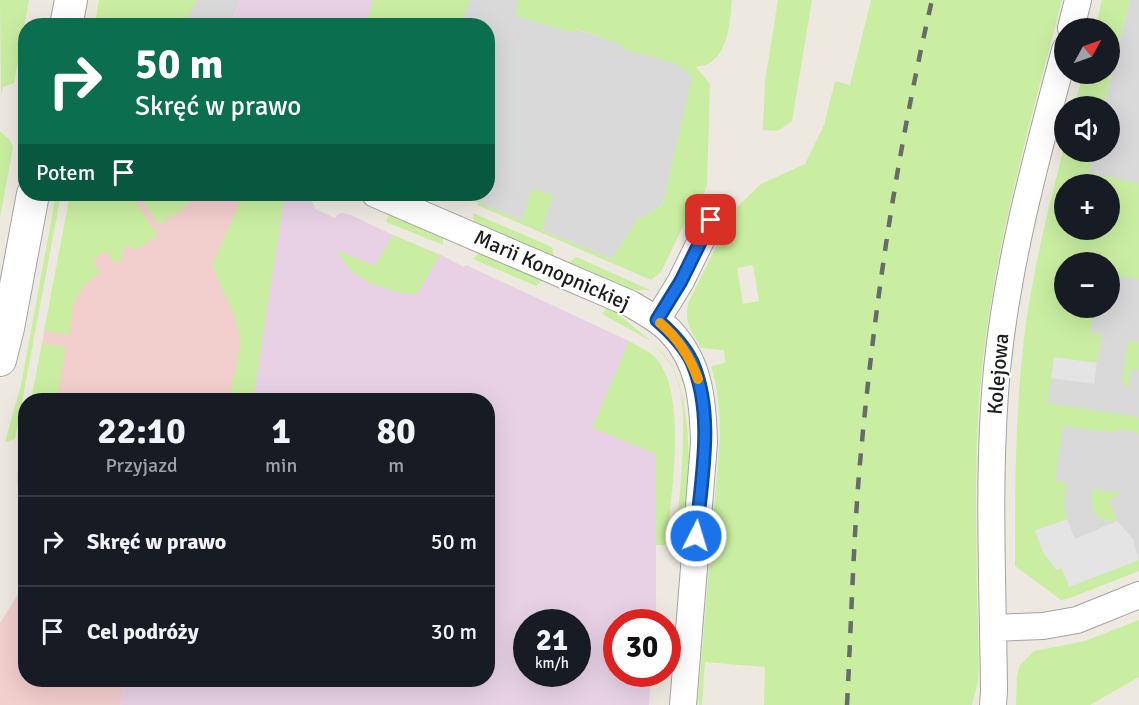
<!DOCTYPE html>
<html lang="pl">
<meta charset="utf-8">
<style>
body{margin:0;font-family:Signika,sans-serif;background:#242831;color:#f1f3f6;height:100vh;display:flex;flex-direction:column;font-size:22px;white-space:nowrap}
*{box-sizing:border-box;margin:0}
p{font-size:20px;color:#9ea1a6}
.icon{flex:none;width:33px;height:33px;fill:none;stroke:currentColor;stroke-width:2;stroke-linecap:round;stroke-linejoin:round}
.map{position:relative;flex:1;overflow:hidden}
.drawer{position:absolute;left:18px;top:393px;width:477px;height:294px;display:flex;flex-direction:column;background:#171b24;border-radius:24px;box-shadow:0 6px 24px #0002}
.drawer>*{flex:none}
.banner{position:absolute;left:18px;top:18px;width:477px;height:183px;border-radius:24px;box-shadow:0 6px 24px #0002;background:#0b6e4f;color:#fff;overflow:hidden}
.needle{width:39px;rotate:50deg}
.fabs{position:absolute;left:1054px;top:18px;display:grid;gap:12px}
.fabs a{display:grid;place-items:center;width:66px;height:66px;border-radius:50%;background:#171b24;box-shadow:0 6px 24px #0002;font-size:30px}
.speed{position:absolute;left:513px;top:609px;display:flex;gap:12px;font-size:30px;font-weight:700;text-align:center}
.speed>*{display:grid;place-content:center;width:78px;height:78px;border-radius:50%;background:#171b24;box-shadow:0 6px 24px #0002;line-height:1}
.speed small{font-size:15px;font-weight:400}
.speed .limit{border:9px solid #d22;background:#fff;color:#111}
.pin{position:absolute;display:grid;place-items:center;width:51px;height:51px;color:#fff;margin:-26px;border-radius:12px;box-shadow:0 3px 9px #0006}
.me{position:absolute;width:66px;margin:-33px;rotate:5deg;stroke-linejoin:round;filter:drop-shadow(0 0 4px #0008)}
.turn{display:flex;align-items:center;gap:21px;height:126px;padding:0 18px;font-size:27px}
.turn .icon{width:78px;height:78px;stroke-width:2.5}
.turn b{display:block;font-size:42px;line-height:51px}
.then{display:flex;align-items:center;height:57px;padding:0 18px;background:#0003;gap:12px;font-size:22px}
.eta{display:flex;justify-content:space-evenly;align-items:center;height:102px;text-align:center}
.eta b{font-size:36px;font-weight:700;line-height:42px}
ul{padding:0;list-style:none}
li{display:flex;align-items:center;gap:18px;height:90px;padding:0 18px;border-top:2px solid #363941}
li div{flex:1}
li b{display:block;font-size:22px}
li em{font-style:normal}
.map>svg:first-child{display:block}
</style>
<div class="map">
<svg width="1139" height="705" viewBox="0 0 1139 705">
<rect width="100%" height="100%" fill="#eee9e0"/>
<!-- residential -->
<path fill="#dad9d9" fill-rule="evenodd" d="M 178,0 L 241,0 L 230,25 L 174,26 Z
M 373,0 L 521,0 L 517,16 L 571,32 L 574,32 L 575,29 L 696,67 L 663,203 L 644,217 L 639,217 L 612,260 L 458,194 L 488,194 L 488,26 L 366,26 Z
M 1130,0 L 1139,0 L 1139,561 L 1071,589 L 1027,432 L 1068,246 L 1110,230 L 1110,184 L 1088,172 L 1093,152 L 1110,152 L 1110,106 L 1104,106 L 1119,42 ZM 1065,262 L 1110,262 L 1110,308 L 1065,308 Z"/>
<!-- commercial -->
<path fill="#f2cecd" d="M 74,194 L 285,194 L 253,400 L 35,400 L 44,331 Z
M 25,583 L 26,680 L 125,680 L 120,705 L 0,705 L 0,623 Z"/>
<!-- industrial -->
<path fill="#e8d1e5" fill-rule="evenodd" d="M 241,0 L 373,0 L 366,25 L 230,26 Z
M 285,194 L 298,194 L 312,200 L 315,209 L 335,218 L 338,214 L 342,213 L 351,215 L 393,235 L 443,256 L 464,267 L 466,265 L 629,341 L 645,358 L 656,454 L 656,622 L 616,622 L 616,674 L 651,674 L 649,705 L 120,705 L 125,680 L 488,680 L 488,400 L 253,400 ZM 526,622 L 578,622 L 578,674 L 526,674 Z"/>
<!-- grass -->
<path fill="#c9eea1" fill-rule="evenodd" d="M 0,0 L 29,0 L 14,83 L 3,87 L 1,96 Z
M 99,0 L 196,0 L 185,25 L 97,25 L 96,17 Z
M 373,0 L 470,0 L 461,25 L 440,21 L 439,25 L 366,25 Z
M 519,0 L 732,0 C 730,20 729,50 710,63 C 707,65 700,66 696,67 L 710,84 L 707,184 L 694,226 L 685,222 L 661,272 L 651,280 L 477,205 L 479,202 L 522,221 L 528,202 L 531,189 L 553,195 L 542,230 L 612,259 L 639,217 L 644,217 L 663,203 L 692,78 C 681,59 642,55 622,49 L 623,45 L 604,39 L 604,38 L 576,29 L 574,32 L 571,32 L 516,16 Z
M 778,0 L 812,0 L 792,121 L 778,131 L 763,130 L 765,81 Z
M 871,0 L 1062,0 C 1026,138 986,275 978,418 C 975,475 976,533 977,591 C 977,621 980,652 978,682 L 972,705 L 764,705 L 765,667 L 705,662 L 702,705 L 699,705 L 698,699 L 720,438 C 720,413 718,390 711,366 L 725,363 L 724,350 L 701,348 C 691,330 683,322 689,301 L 722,235 L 732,236 L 733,211 L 761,184 L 805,164 L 824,125 L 835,81 L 850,85 ZM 753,265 L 759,301 L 743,304 L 737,268 Z
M 1102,0 L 1130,0 L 1119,42 L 1104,106 L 1074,106 L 1083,74 L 1110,74 L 1110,28 L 1095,28 Z
M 0,131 L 10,140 L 13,147 L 0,218 Z
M 1065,143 L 1065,152 L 1093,152 L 1089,173 L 1139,183 L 1139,279 L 1110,275 L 1110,262 L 1065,262 L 1065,308 L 1094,308 L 1090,332 L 1102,334 L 1097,363 L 1054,357 L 1048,403 L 1139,417 L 1139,433 L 1115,429 L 1114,433 L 1063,426 L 1055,481 L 1067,483 L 1064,504 L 1067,519 L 1035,531 L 1062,567 L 1070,587 L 1139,560 L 1139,571 L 1070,598 L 1061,600 L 1015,566 C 1015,490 1015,414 1024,338 C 1032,272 1049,207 1065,143 ZM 1065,184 L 1110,184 L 1110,230 L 1065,230 Z
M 56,194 L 61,194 L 15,439 L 5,442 L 21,385 Z
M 70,194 L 130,194 L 158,235 L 135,250 L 130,245 L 121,252 L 124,257 L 115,264 L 106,251 L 92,260 L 100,273 C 72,291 74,304 69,335 L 44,331 Z
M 138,194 L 197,194 L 181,211 L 170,218 L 168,216 L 166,218 L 167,221 L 159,225 Z
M 244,194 L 285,194 L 253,400 C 245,400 236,402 229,397 C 233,379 241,353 239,336 C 238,316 219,285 212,265 Z
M 473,213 L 552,247 L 554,256 L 474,222 Z
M 389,215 L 443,237 L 443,245 L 386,222 Z
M 393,235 L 440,255 L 417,294 C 397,294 365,284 350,269 C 345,264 341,257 336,250 L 375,266 Z
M 479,253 L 543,280 L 536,286 L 473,259 Z
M 577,257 L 650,290 L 636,290 L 628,288 L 569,262 Z
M 607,308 L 613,310 L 651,341 L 602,314 Z
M 629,341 C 639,347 652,352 659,362 C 687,401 671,497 666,544 L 664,545 L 656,545 L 656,454 L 592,428 Z
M 1128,341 L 1139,342 L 1139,370 L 1131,369 L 1128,389 L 1122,382 Z
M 42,343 L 66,347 L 57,400 L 31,400 Z
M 653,345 C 686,362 690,439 689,473 C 688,495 685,516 683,538 L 675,541 C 679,504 683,467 683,429 C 683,414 683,398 678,383 C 674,368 666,355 653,345 Z
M 25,432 L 25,526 L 17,483 L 17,475 Z
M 1093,489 L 1119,493 L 1119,495 L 1109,500 L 1117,521 C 1095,523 1089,509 1093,489 Z
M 1139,620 L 1139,677 L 1090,705 L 1016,705 L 1017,676 L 1020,665 L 1034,651 L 1085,641 Z"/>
<!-- parking -->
<path fill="#e4e4e4" d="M 1054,357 L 1097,363 L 1094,384 L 1051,378 Z
M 1067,519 L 1075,539 L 1117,521 L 1134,540 L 1134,544 L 1139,560 L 1069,587 L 1062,568 L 1056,570 L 1043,552 L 1035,531 Z"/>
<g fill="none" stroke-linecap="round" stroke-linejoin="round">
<!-- minor casing -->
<g stroke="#a3a3a3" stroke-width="28">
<path id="minor" d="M 1071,28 L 1078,0
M 375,194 L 631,304 C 644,312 658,319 669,330 C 700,362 703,401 704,443 L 683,705
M 657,320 L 681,281 L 711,220
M 994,628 L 1043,626 L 1077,620 L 1139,595
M 993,705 L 994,691 C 993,584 987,476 997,369 C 1008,260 1037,155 1065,50"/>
</g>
<!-- tertiary casing -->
<g stroke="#a3a3a3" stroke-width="34">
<path id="tertiary" d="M 66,26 L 71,0
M 0,360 L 8,328 L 33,194"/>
</g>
<!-- minor -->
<use href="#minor" stroke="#fff" stroke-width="26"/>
<!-- tertiary -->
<use href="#tertiary" stroke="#fff" stroke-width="32"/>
<!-- rail -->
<path stroke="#6a6a6a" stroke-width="4.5" stroke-dasharray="12 12" stroke-linecap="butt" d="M 847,705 C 851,628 853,551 859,474 C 873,315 896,156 932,0"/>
</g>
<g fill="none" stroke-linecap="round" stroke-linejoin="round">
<!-- route casing -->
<g stroke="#114b97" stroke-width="15">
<path id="route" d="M 696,536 C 701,481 715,414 692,362 C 684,345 671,332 657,320 L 681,281 L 711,220"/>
</g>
<!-- route -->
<use href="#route" stroke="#1a73e8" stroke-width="10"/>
<!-- slow -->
<path stroke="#f59e0b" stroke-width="10" d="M 660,323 C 678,338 690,357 698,379"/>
</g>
<g text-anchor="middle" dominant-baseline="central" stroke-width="4.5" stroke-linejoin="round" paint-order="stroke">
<!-- street labels -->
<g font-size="21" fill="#1c1c1c" stroke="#fff">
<text transform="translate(552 270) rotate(24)">Marii Konopnickiej</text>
<text transform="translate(998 374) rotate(-85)">Kolejowa</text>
</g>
</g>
</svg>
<div class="fabs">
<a><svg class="needle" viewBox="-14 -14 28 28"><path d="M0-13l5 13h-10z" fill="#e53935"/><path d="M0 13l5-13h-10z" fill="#9ea1a6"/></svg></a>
<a><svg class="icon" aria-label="sound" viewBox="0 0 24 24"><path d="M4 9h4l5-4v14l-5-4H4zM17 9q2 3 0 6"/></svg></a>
<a>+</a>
<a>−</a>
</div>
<div class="speed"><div>21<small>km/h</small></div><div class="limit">30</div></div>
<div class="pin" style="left:711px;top:220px;background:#d93025"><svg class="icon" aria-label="arrive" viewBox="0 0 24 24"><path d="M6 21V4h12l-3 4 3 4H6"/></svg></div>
<svg class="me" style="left:696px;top:536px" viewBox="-20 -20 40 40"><circle r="17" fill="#1a73e8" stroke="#fff" stroke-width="3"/><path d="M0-11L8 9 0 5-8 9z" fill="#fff"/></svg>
<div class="banner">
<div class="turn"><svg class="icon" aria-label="right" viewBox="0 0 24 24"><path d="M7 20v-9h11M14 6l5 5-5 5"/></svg><div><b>50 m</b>Skręć w prawo</div></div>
<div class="then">Potem<svg class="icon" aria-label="arrive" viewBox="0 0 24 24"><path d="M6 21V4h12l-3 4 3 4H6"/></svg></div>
</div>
<section class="drawer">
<div class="eta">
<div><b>22:10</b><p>Przyjazd</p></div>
<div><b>1</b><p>min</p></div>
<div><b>80</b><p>m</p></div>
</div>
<ul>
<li><svg class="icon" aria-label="right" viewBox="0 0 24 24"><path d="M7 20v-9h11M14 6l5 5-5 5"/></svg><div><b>Skręć w prawo</b></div><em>50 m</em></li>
<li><svg class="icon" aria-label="arrive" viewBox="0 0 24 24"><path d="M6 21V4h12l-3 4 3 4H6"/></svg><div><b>Cel podróży</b></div><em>30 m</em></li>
</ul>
</section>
</div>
